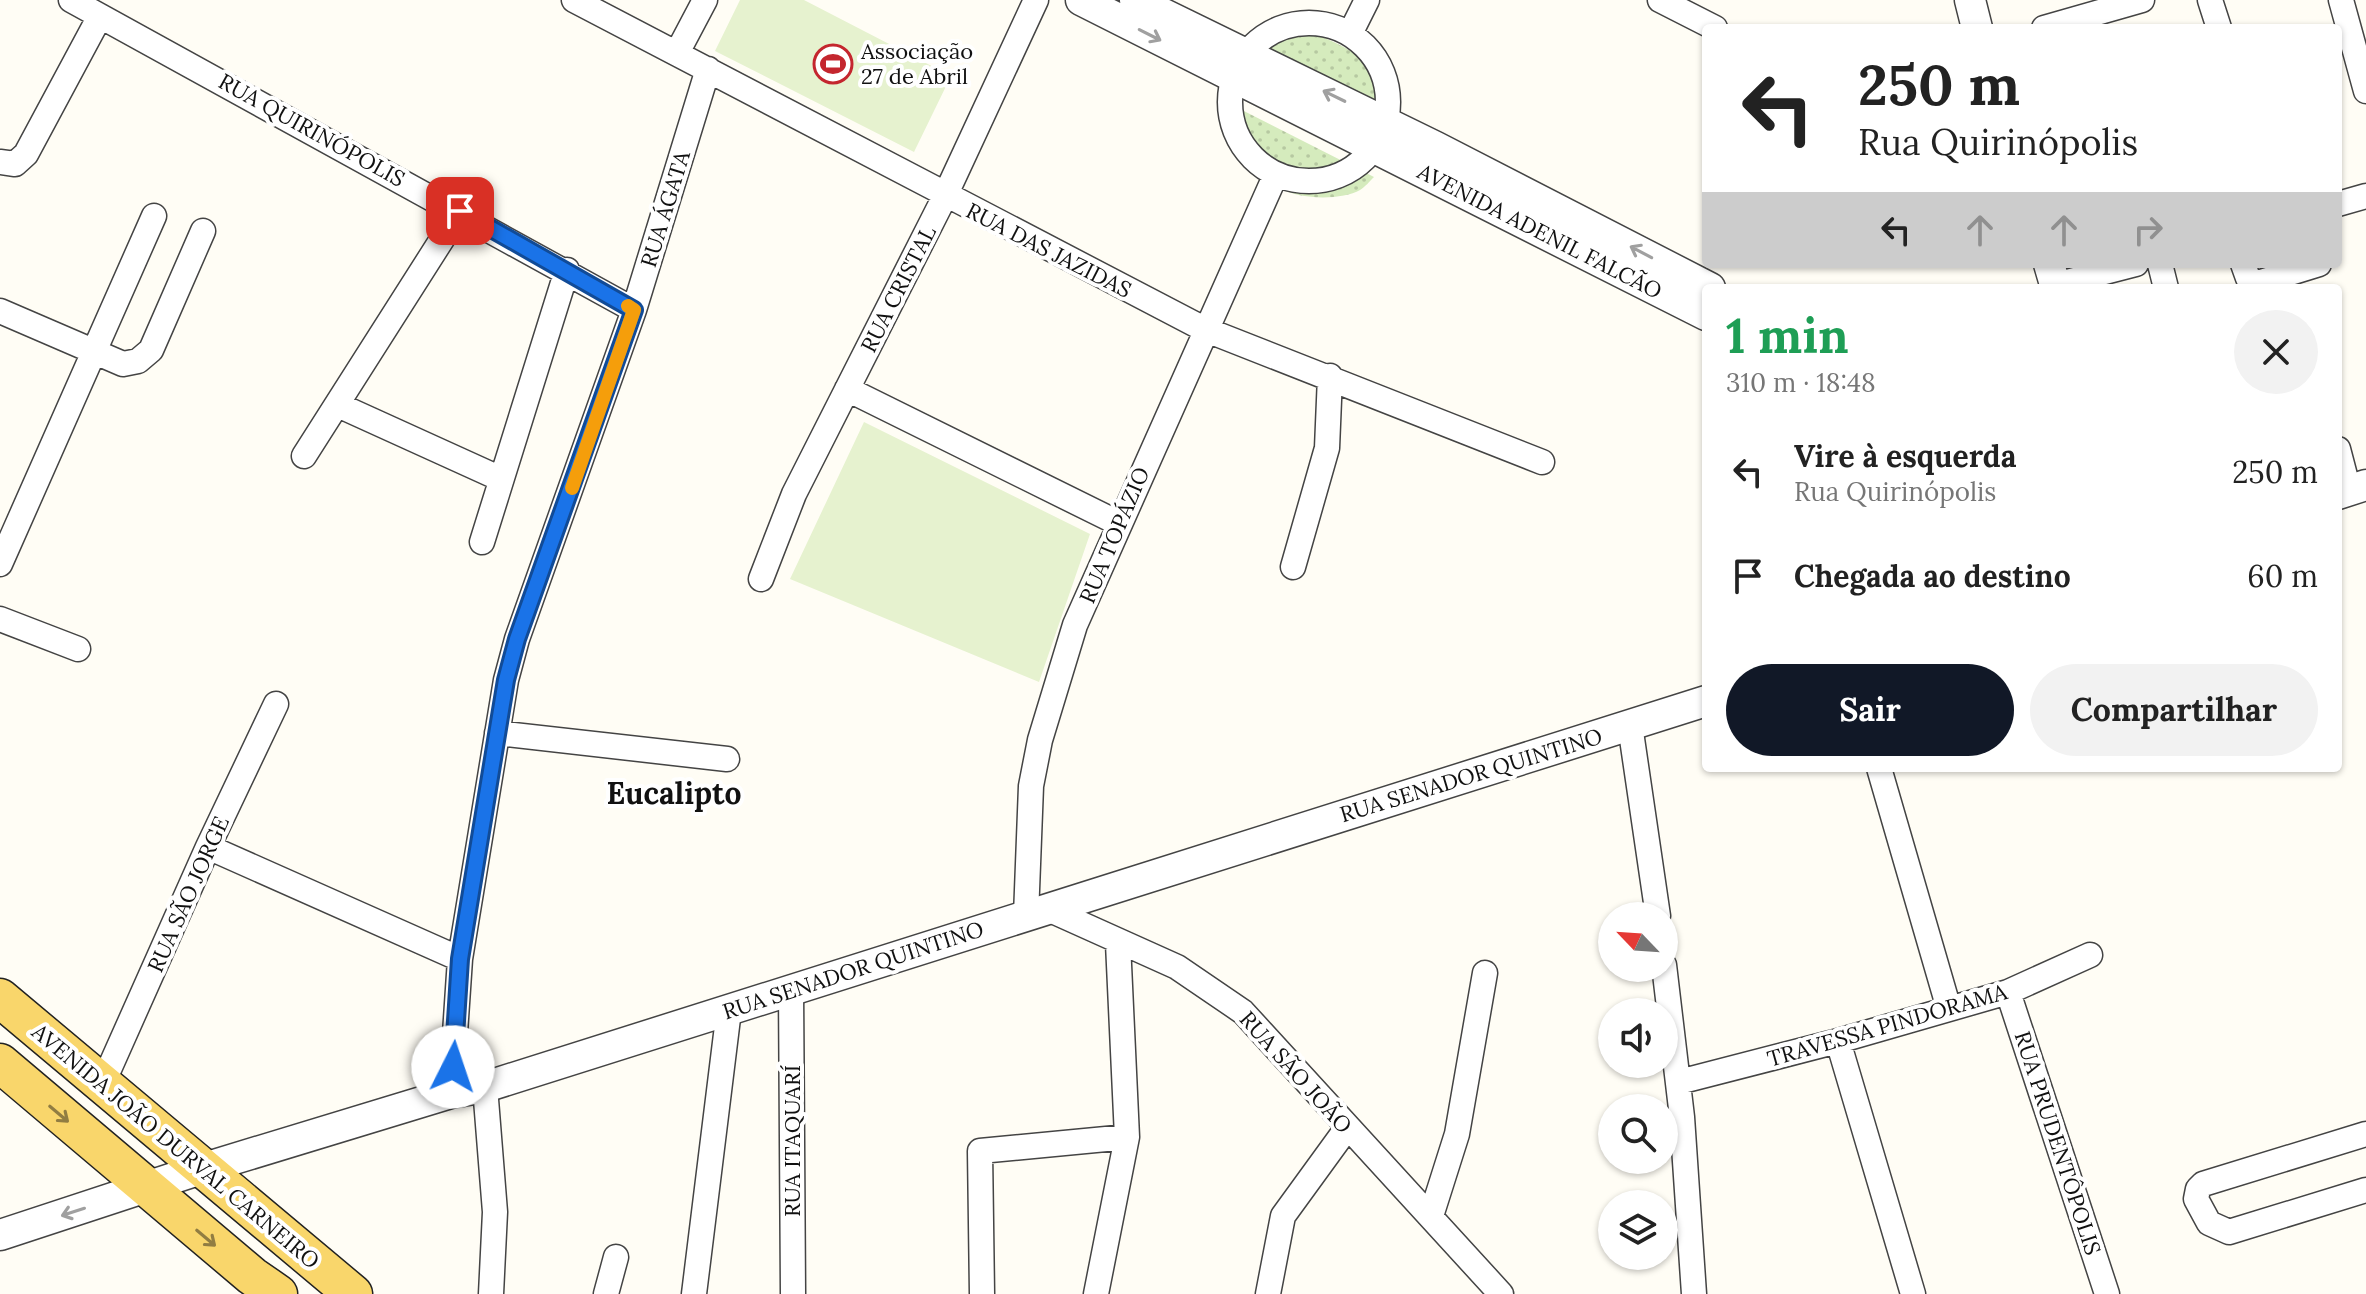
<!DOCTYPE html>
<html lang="pt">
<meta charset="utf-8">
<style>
body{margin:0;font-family:Lora,serif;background:#f2f2f2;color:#222;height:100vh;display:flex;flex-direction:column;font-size:30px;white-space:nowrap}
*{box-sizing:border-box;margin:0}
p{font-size:26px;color:#767676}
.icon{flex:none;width:44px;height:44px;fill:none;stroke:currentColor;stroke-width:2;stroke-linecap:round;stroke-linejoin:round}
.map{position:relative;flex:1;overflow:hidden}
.side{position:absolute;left:1702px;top:284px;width:640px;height:488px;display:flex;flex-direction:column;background:#fff;border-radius:8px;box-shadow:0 2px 6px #0004}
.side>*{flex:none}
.guide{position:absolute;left:1702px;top:24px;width:640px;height:244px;border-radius:8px;box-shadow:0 2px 6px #0004;background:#fff;color:#222;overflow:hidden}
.needle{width:52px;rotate:295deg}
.controls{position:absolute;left:1598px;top:902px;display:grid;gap:16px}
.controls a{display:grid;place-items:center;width:80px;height:80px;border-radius:50%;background:#fff;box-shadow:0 2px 6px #0004;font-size:40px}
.pin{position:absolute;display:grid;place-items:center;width:68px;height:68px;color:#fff;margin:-34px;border-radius:16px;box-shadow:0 4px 12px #0006}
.me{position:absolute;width:88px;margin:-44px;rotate:4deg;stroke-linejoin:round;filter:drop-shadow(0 0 6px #0008)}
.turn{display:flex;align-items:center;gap:28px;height:168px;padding:0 24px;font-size:36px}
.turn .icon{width:104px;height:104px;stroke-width:2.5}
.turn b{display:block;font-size:56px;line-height:68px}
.lanes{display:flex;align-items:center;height:76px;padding:0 24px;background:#0003;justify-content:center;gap:40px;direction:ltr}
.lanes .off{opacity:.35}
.round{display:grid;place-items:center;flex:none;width:84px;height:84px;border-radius:42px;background:#f2f2f2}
.overview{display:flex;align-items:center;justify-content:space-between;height:136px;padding:0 24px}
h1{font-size:48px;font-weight:800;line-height:60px;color:#1e9e55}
.button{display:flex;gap:16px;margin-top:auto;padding:16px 24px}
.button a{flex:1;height:92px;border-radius:48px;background:#111827;color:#fff;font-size:32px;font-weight:800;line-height:92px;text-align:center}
.button a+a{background:#f2f2f2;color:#222}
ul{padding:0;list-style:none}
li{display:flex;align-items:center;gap:24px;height:104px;padding:0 24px}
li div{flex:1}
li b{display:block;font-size:30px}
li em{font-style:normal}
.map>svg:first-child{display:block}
</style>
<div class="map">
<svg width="2366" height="1294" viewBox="0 0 2366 1294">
<defs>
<pattern id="park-dots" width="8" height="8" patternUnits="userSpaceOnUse" patternTransform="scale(2)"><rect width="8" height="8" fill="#d5ebbd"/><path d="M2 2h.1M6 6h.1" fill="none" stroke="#b6c8a1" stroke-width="1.8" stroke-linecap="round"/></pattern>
</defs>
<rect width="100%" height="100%" fill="#fffdf5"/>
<!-- park -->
<path fill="url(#park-dots)" d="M 1312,33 C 1361,51 1384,71 1401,121 L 1258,50 L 1286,37 Z
M 1236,107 L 1374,177 C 1370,181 1365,187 1360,190 C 1341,201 1293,200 1275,185 C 1252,166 1243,134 1236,107 Z"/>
<!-- pitch -->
<path fill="#e6f2cf" d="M 740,0 L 804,0 L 951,76 L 914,152 L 715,51 Z
M 864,422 L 1090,534 L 1039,682 L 790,579 Z"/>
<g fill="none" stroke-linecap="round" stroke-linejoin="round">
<!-- minor casing -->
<g stroke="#444" stroke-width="27">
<path id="minor" d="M 71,0 L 634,310
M 574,0 L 1204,329 L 1542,462
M 1660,0 L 1715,28
M 2210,0 L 2219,28
M 2341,0 L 2366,91
M1230 102a79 79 0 1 1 158 0a79 79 0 1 1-158 0Z
M 2044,28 L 2142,0
M 1350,34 L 1367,0
M 677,53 L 705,0
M 0,162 L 15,164 L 26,154 L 100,16
M 2338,204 L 2366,196
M 2160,264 L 2166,288
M 2243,264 L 2248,278 L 2258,283 L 2319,264
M 2055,285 L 2136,264
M 0,311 L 123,364 L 138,361 L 151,350 L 203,231
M 847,389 L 1118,523
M 338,405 L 501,479
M 2338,449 L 2349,491
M 304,456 L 460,211
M 482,542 L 567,270
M 0,564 L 154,216
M 1293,567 L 1327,448 L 1330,376
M 761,579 L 794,494 L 945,196 L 1036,0
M 0,619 L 78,649
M 1630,725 L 1658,916
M 497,733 L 727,759
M 1879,768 L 1949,1009
M 208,847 L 460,959
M 1048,909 L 1177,967 L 1243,1012 L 1501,1294
M 1026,916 L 1031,786 L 1040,740 L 1075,625 L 1276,174
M 1664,965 L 1682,1117 L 1694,1294
M 791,988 L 793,1294
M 2008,992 L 2107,1294
M 1838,1041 L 1913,1294
M 1679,1082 L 1838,1041 L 2008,992 L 2090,955
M 102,1085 L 208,847 L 276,704
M 485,1087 L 495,1212 L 491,1294
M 451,1093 L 460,959 L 506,680 L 517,639 L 634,310 L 708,69
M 2366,1134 L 2203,1184 L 2198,1189 L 2196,1199 L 2209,1223 L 2229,1232 L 2366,1190
M 1431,1216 L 1457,1134 L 1485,973
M 606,1294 L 616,1257
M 694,1294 L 729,1010
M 982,1294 L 980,1151 L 1127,1137
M 1096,1294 L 1127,1137 L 1118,943
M 1268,1294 L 1283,1216 L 1347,1128"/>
</g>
<!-- tertiary casing -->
<g stroke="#444" stroke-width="33">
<path id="tertiary" d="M 1081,0 L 1706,315
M 1135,0 L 1436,147 L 1710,288
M 1970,0 L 1977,28
M 2049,264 L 2056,288
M 2338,494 L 2366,485
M 0,1235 L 201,1169 L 451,1093 L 485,1087 L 1706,701"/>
</g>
<!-- primary casing -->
<g stroke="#222" stroke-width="41">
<path id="primary" d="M 0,998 L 353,1294
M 0,1063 L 252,1276 L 278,1294"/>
</g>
<!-- minor -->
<use href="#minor" stroke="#fff" stroke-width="24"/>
<!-- tertiary -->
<use href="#tertiary" stroke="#fff" stroke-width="30"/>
<!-- primary -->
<use href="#primary" stroke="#f9d66b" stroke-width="38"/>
</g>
<!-- one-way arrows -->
<defs><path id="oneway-shaft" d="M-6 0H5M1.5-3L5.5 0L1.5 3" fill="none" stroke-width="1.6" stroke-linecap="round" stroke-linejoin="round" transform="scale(2)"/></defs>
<g stroke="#a0a0a0">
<use href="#oneway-shaft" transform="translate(1150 35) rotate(27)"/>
<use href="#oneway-shaft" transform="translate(1334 96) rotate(-154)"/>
<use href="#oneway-shaft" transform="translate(1641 252) rotate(-152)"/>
<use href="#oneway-shaft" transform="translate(73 1212) rotate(162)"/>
</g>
<g stroke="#917d42">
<use href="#oneway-shaft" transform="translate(59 1114) rotate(40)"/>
<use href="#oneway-shaft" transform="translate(206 1238) rotate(40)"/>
</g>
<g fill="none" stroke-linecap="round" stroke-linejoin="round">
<!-- route casing -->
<g stroke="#114b97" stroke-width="20">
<path id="route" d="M 453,1067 L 460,959 L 506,680 L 517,639 L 634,310 L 460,211"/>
</g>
<!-- route -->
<use href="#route" stroke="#1a73e8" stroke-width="14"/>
<!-- slow -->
<path stroke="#f59e0b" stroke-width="14" d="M 572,488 L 634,310 L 628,306"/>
</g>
<!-- icons -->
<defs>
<g id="stadium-ring" transform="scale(2)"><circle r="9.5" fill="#fff" stroke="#c4262e" stroke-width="1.5"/><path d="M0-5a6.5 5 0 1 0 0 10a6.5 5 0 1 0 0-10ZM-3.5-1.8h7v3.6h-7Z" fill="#c4262e"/></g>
</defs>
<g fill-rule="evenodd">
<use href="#stadium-ring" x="833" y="64"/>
</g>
<g text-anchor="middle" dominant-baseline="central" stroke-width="8" stroke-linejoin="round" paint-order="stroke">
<!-- poi labels -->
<g font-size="22" fill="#111" stroke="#fff" text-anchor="start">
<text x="861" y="51">Associação<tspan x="861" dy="25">27 de Abril</tspan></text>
</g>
<!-- street labels -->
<g font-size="22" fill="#111" stroke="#fff">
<text transform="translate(312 130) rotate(29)">RUA QUIRINÓPOLIS</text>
<text transform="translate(665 209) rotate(-73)">RUA ÁGATA</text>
<text transform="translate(1540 231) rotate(27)">AVENIDA ADENIL FALCÃO</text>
<text transform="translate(1049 250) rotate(27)">RUA DAS JAZIDAS</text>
<text transform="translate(898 289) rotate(-63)">RUA CRISTAL</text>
<text transform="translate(1114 535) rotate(-67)">RUA TOPÁZIO</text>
<text transform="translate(1471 775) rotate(-17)">RUA SENADOR QUINTINO</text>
<text transform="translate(188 894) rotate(-66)">RUA SÃO JORGE</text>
<text transform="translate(853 970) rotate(-18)">RUA SENADOR QUINTINO</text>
<text transform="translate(1887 1025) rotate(-16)">TRAVESSA PINDORAMA</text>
<text transform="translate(1296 1072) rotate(48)">RUA SÃO JOÃO</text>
<text transform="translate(792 1141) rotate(-90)">RUA ITAQUARÍ</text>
<text transform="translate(2058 1143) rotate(72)">RUA PRUDENTÔPOLIS</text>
<text transform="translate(176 1146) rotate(40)">AVENIDA JOÃO DURVAL CARNEIRO</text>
</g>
<!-- district labels -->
<g font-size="30" font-weight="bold" fill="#111" stroke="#fff">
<text x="674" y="793">Eucalipto</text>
</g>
</g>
</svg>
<div class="controls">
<a><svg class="needle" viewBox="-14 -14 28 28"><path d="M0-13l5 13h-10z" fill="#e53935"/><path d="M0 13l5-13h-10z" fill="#767676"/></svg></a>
<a><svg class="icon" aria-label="sound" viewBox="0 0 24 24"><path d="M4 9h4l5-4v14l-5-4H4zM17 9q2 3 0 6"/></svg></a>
<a><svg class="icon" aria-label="search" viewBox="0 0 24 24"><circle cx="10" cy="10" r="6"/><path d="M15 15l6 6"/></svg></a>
<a><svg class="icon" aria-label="layers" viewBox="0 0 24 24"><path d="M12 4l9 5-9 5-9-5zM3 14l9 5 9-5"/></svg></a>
</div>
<div class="pin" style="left:460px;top:211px;background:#d93025"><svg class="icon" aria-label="arrive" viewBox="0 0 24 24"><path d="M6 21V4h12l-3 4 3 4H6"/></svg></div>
<svg class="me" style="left:453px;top:1067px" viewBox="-20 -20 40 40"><circle r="19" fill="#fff"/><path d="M0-13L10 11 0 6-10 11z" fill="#1a73e8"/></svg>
<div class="guide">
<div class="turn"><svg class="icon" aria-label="left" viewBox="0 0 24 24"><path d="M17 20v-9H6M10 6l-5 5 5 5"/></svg><div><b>250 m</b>Rua Quirinópolis</div></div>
<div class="lanes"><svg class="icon" aria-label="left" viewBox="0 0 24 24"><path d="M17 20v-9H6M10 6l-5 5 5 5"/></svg><svg class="icon off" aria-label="ahead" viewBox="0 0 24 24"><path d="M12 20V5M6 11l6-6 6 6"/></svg><svg class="icon off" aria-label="ahead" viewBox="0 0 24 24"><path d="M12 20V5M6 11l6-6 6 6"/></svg><svg class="icon off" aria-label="right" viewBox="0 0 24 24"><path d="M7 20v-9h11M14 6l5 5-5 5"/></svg></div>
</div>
<section class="side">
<div class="overview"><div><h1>1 min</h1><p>310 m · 18:48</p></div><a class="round"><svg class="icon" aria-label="close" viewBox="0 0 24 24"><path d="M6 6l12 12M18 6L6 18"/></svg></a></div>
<ul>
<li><svg class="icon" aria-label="left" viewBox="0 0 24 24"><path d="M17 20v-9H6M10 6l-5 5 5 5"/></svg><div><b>Vire à esquerda</b><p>Rua Quirinópolis</p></div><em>250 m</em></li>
<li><svg class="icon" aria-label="arrive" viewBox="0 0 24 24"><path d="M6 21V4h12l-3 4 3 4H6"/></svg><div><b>Chegada ao destino</b></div><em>60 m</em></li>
</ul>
<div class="button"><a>Sair</a><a>Compartilhar</a></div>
</section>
</div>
